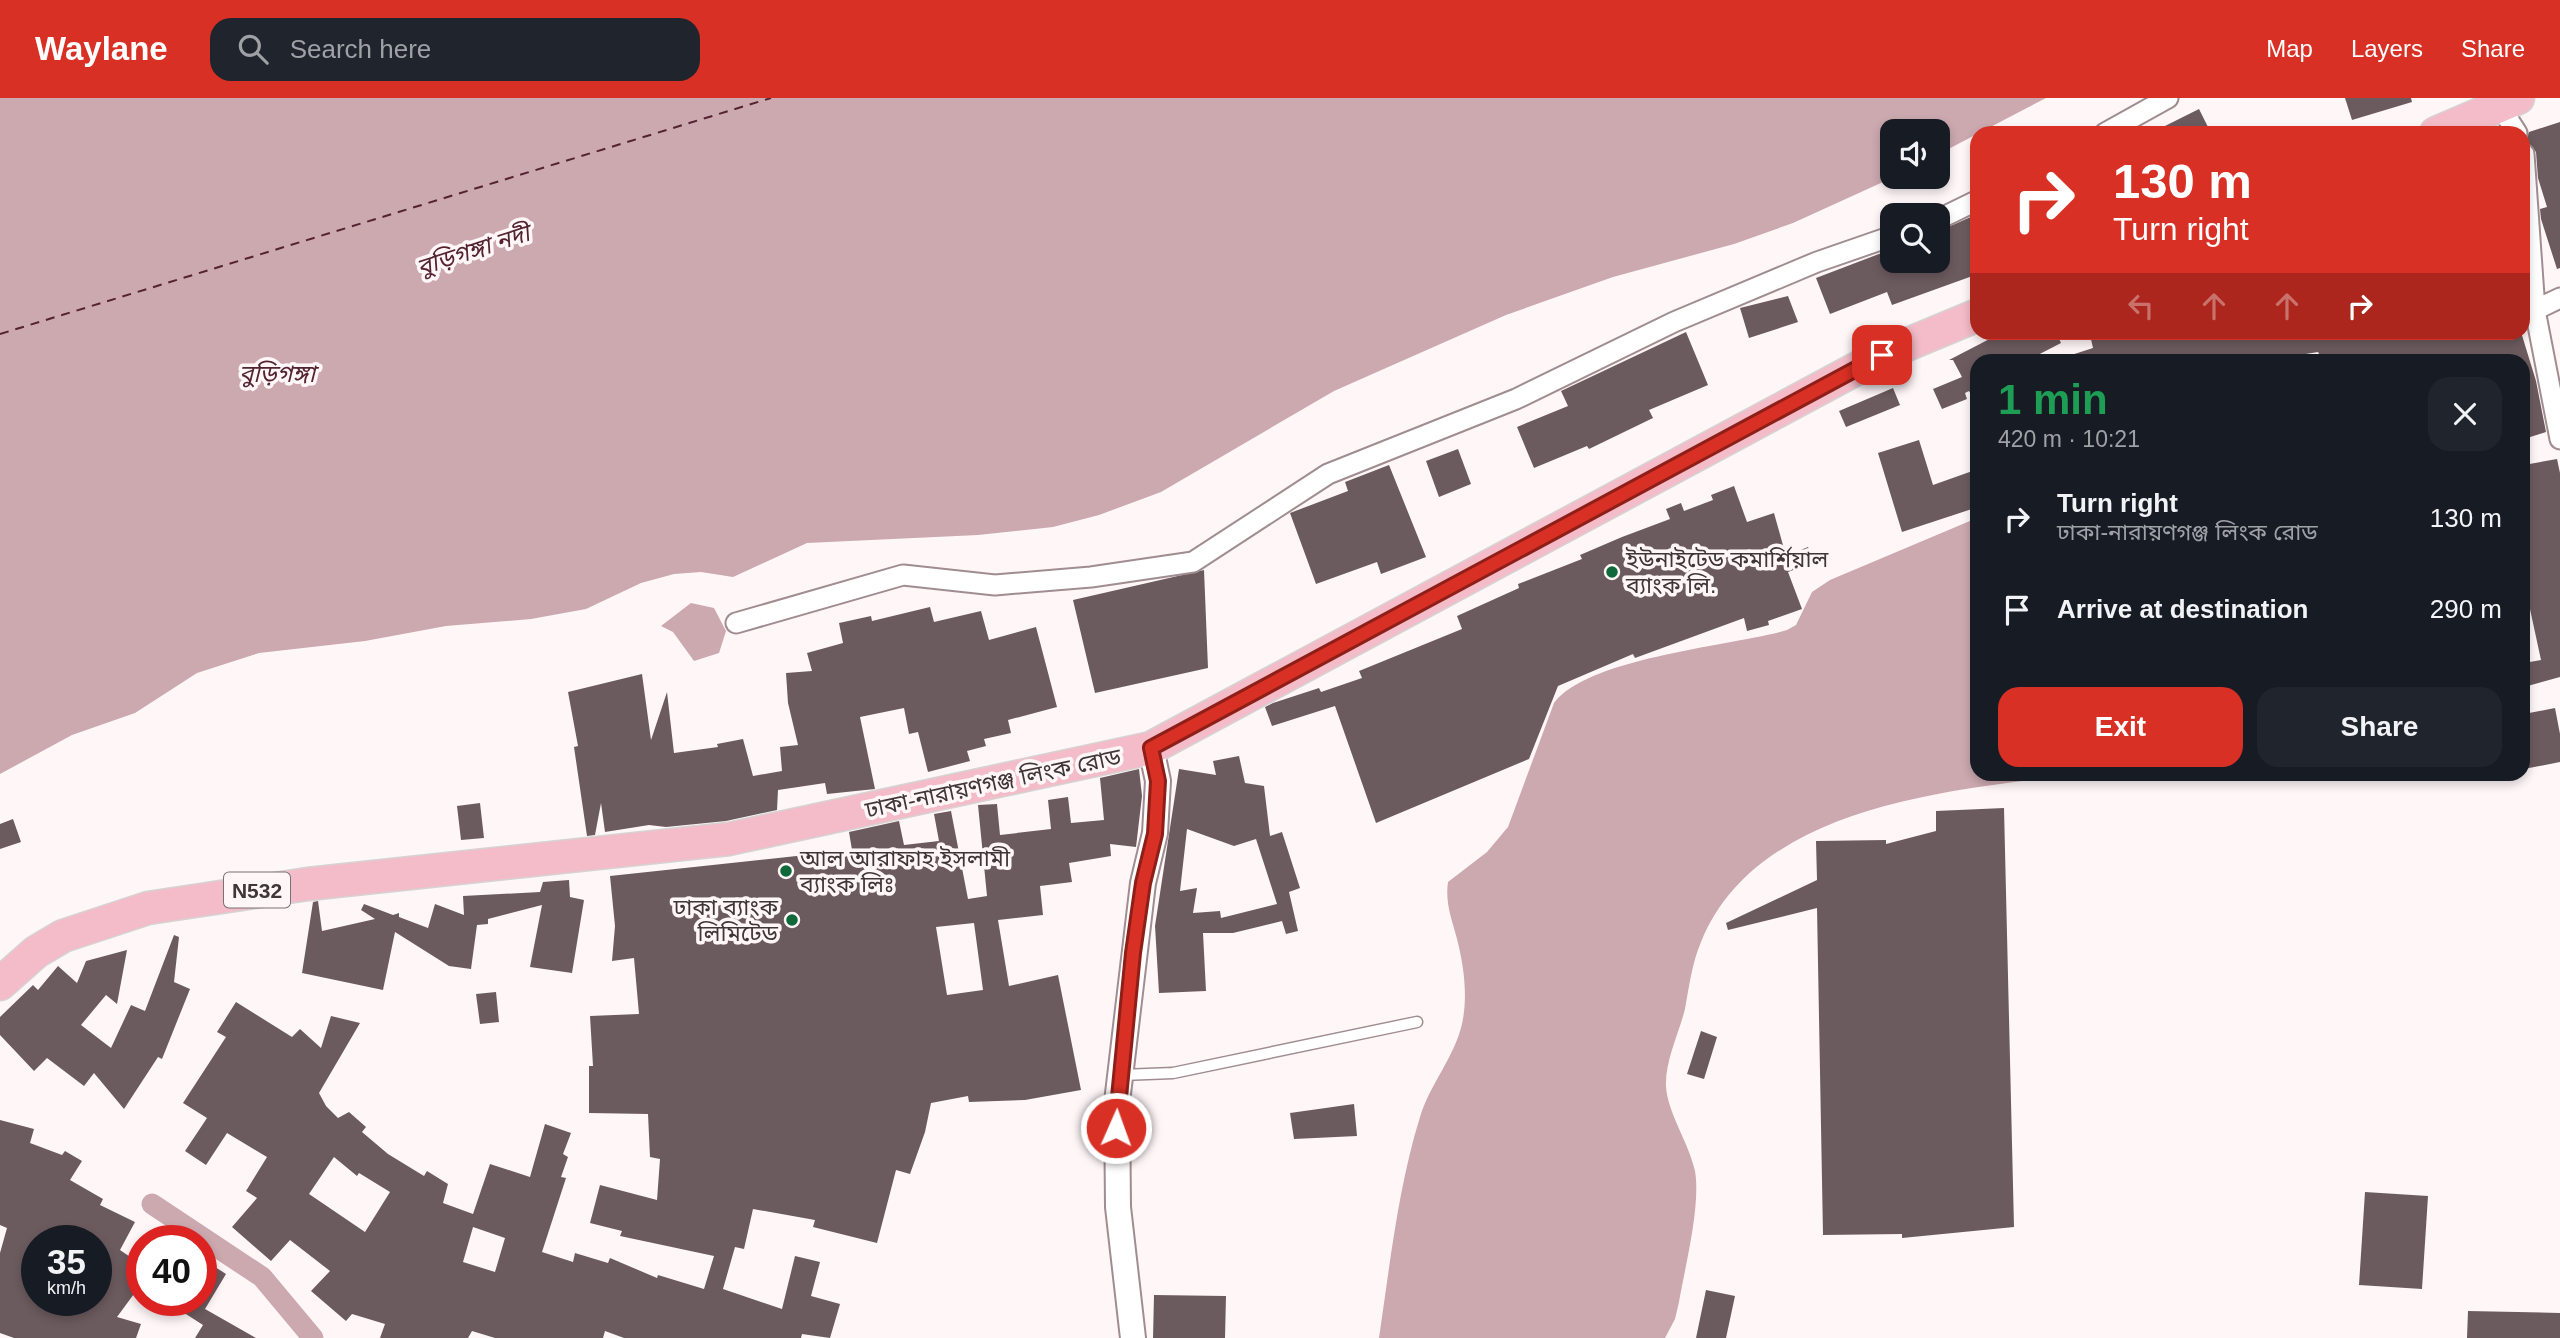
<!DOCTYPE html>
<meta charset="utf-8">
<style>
body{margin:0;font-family:Helvetica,"Noto Sans Bengali",sans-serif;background:#20242c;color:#f1f3f6;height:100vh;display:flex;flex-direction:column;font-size:26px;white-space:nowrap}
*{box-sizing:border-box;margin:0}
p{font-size:23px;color:#9ea1a6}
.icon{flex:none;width:38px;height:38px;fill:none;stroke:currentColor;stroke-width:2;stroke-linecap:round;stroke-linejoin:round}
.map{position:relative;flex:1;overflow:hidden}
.sheet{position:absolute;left:1970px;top:256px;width:560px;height:427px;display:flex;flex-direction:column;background:#171b24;border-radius:21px;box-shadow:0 4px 10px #0003}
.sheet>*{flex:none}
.banner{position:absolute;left:1970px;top:28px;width:560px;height:214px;border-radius:21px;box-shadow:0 4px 10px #0003;background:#d93025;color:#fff;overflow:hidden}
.fabs{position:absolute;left:1880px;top:21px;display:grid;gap:14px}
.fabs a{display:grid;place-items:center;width:70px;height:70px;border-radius:14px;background:#171b24;box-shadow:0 4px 10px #0003;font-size:35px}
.speed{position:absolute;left:21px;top:1127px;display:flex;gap:14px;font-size:35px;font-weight:700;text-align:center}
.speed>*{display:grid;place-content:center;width:91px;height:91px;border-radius:50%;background:#171b24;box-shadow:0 4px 10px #0003;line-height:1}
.speed small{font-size:18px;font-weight:400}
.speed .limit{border:10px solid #d22;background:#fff;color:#111}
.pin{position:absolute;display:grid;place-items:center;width:60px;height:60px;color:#fff;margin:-30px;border-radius:14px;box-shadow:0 4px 10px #0006}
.me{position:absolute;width:77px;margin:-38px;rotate:2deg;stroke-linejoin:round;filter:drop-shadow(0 0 5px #0008)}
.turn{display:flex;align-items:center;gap:24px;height:147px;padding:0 28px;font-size:32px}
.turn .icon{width:91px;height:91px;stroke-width:2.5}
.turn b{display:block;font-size:49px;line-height:60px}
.lanes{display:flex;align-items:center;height:66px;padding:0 28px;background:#0003;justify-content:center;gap:35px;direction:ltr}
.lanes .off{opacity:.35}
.round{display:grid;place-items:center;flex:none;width:74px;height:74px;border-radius:21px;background:#20242c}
.overview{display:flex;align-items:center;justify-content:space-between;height:119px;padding:0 28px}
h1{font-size:42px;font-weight:700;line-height:52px;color:#1e9e55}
.primary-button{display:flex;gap:14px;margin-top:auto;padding:14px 28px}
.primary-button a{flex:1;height:80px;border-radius:21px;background:#d93025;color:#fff;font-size:28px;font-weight:700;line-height:80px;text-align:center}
.primary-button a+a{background:#20242c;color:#f1f3f6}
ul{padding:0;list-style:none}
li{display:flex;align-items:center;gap:21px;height:91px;padding:0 28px}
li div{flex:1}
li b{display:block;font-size:26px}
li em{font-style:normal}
header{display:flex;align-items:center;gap:42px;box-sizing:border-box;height:98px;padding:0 35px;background:#d93025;color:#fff}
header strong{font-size:33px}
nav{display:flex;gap:38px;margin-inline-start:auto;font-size:24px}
.search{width:490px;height:63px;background:#20242c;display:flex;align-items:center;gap:18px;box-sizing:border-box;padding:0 24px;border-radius:21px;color:#9ea1a6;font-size:26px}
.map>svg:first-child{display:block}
</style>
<header>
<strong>Waylane</strong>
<div class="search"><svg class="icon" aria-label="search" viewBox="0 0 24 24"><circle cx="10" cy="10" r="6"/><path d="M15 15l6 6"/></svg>Search here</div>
<nav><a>Map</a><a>Layers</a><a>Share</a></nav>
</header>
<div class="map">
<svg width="2560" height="1240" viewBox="0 0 2560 1240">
<rect width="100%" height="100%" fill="#fff6f8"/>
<!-- water -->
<path fill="#cca8af" d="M 0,0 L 2046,0 L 1937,57 L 1937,33 L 1892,33 L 1894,79 L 1793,125 L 1734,146 L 1613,179 L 1506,217 L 1334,293 L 1161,394 L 1099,417 L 1053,429 L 978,437 L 807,445 L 733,479 L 701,474 L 674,476 L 641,485 L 586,511 L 531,521 L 446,528 L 365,543 L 259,555 L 197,575 L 135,615 L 72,637 L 0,676 Z
M 1977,420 L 1978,676 L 2079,676 C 1953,692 1757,706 1701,844 C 1692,865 1689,889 1685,911 C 1679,935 1665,963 1666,988 C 1667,1014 1689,1045 1695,1073 C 1701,1107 1685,1169 1679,1204 L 1675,1221 L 1665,1240 L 1379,1240 C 1390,1166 1398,1090 1420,1019 C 1430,986 1454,960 1462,926 C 1468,899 1464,868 1457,841 C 1452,821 1445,806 1448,784 L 1487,754 L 1508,729 L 1554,605 C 1588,559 1732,548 1787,532 L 1796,527 L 1812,494 L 1830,482 Z
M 691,505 L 714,510 L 726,533 L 719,555 L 694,563 L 673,534 L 661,528 Z"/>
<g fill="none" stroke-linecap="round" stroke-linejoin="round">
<!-- canal -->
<path stroke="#cca8af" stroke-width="21" d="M 152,1106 L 262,1179 L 313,1240"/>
<!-- ferry -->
<path stroke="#532330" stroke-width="2" stroke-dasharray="9 7" stroke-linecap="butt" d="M 0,236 L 771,0"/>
</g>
<!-- building -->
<path fill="#6c5b5e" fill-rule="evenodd" d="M 2345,0 L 2411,0 L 2412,4 L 2352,22 Z
M 2199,11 L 2211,35 L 2151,35 Z
M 2560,24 L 2560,170 L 2557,171 L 2541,121 L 2540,111 L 2547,109 L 2538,80 L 2536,54 L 2526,42 L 2529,34 Z
M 1973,118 L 1978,131 L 1978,176 L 1892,207 L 1887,194 L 1830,216 L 1816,180 L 1892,151 L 1892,163 L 1937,163 L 1937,134 Z
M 1788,198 L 1798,224 L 1749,240 L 1740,210 Z
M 1686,234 L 1708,287 L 1649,312 L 1653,320 L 1589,351 L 1587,348 L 1534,370 L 1517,329 L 1568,308 L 1561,293 Z
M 2003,234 L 2056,234 L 2061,245 L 2028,262 L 1978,262 L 1978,309 L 1969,293 L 1965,295 L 1967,301 L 1942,311 L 1933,291 L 1962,279 L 1953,262 L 1949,262 Z
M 2103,234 L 2521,234 L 2536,283 L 2546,334 L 2524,341 L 2524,262 L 2322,262 L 2318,254 L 2269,262 L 2194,262 L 2193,257 L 2175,262 L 2066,262 L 2065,259 L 2093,250 L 2090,237 Z
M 1893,290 L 1900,307 L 1846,329 L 1839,313 Z
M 1919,342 L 1933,387 L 1978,371 L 1978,409 L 1902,434 L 1878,355 Z
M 1458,351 L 1471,386 L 1439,399 L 1426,363 Z
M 2557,361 L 2560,375 L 2560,579 L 2524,589 L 2524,565 L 2541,562 L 2525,488 L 2530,487 L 2524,449 L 2524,367 Z
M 1389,367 L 1426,459 L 1381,476 L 1377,464 L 1316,486 L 1290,415 L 1348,393 L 1345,384 Z
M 1734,388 L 1747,424 L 1774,415 L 1786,458 L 1808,449 L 1814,464 L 1788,474 L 1802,511 L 1768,523 L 1769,527 L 1747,533 L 1744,520 L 1635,560 L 1633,556 L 1558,588 L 1529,661 L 1376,725 L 1335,608 L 1272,628 L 1265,609 L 1273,605 L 1319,590 L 1321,594 L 1362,580 L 1359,573 L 1462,531 L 1457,518 L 1519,490 L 1518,486 L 1582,461 L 1580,457 L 1622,439 L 1670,421 L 1666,411 L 1681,405 L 1684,413 L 1713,402 L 1711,397 Z
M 1204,472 L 1208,570 L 1095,595 L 1073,502 Z
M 930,509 L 934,524 L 981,513 L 989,542 L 1036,529 L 1057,609 L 1008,622 L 1011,635 L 984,641 L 986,648 L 967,653 L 970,663 L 928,674 L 918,634 L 909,636 L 904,610 L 860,619 L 875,691 L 827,696 L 825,685 L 778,692 L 777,712 L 726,723 L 666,729 L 649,727 L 605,734 L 601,705 L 595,737 L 587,738 L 574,649 L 578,648 L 568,594 L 642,576 L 651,642 L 667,594 L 674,655 L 718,649 L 717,646 L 743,641 L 753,678 L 782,673 L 780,649 L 798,647 L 788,605 L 786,575 L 812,573 L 807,555 L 843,545 L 839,525 L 871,518 L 872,523 Z
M 2555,610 L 2560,636 L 2560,664 L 2524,671 L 2524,616 Z
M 1239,658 L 1245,685 L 1264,688 L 1270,738 L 1282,734 L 1300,790 L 1289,794 L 1298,833 L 1286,836 L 1282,823 L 1233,835 L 1203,835 L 1206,893 L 1159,895 L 1155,828 L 1179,671 L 1216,677 L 1213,663 ZM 1187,731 L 1234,748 L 1256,741 L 1277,806 L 1221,820 L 1220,813 L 1193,815 L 1197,790 L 1180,793 Z
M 1139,671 L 1142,698 L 1136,749 L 1110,746 L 1111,758 L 1069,765 L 1072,784 L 1040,788 L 1043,817 L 998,822 L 1009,888 L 1058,877 L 1081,992 L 1025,1002 L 969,1004 L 968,998 L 931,1005 L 925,1034 L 910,1076 L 896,1072 L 877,1145 L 813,1129 L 815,1122 L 753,1111 L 744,1151 L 735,1149 L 723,1191 L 782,1211 L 795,1158 L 820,1164 L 811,1198 L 840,1206 L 830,1240 L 802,1236 L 801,1240 L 624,1240 L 605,1233 L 603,1240 L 495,1240 L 472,1233 L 468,1240 L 380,1240 L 385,1226 L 352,1216 L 346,1223 L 311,1193 L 330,1173 L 290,1142 L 271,1163 L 232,1129 L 257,1100 L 246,1093 L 267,1059 L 227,1035 L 206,1067 L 185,1053 L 207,1020 L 183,1005 L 226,939 L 217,934 L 236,904 L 292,939 L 300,931 L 321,950 L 331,918 L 360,925 L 319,995 L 326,1008 L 338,1020 L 349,1014 L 366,1029 L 362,1034 L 388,1056 L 424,1078 L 427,1073 L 448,1086 L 443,1105 L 473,1116 L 490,1066 L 530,1079 L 545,1026 L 571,1035 L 563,1056 L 568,1059 L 561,1079 L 566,1080 L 542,1154 L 573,1164 L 575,1155 L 608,1165 L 610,1160 L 657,1180 L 658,1177 L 704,1191 L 714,1158 L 620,1138 L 622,1133 L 590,1125 L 600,1087 L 657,1102 L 660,1061 L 650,1059 L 648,1016 L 589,1015 L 589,968 L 593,968 L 590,918 L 639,916 L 634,860 L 612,863 L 615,828 L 610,778 L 852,752 L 849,734 L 899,723 L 904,747 L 939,743 L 934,716 L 951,713 L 968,801 L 987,798 L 978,707 L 997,706 L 1000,737 L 1051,731 L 1048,702 L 1068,699 L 1071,725 L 1104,722 L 1100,680 ZM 974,825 L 983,892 L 947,897 L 936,829 ZM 334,1059 L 357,1078 L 359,1075 L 390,1094 L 365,1134 L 309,1096 ZM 473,1129 L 505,1140 L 495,1174 L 463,1164 Z
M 480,705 L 484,740 L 461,742 L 457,708 Z
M 2004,710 L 2014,1129 L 1902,1140 L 1902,1136 L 1823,1137 L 1817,810 L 1728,832 L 1726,825 L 1817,782 L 1816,743 L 1886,742 L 1886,746 L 1936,733 L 1936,713 Z
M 13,721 L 21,744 L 0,751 L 0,726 Z
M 569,782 L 570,799 L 584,802 L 572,875 L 530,869 L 542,807 L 488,821 L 488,826 L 477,827 L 471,871 L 449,868 L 395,834 L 383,892 L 302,875 L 313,804 L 318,803 L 322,833 L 375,821 L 361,812 L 364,806 L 393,817 L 399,815 L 399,819 L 428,830 L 435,806 L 464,817 L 463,798 L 540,794 L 543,784 Z
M 174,837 L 179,839 L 174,884 L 190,891 L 162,961 L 158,959 L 124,1011 L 94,975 L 84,988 L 47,960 L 34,973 L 0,937 L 0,919 L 33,887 L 38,892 L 58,868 L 77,885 L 86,863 L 127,852 L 117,906 L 106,897 L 81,927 L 111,950 L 131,907 L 145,913 Z
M 496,894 L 499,924 L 480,926 L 476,896 Z
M 1701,933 L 1717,939 L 1704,981 L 1687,976 Z
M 1354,1006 L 1357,1038 L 1294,1041 L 1290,1015 Z
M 0,1022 L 34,1031 L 30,1045 L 62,1057 L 65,1053 L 82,1063 L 70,1082 L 103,1101 L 100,1107 L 135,1124 L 120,1152 L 142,1167 L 142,1185 L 117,1219 L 141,1226 L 136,1240 L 14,1240 L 0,1235 L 0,1155 L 7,1130 L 0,1127 ZM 37,1143 L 96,1143 L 96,1202 L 37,1202 Z
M 2365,1094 L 2428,1098 L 2422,1191 L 2359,1187 Z
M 201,1160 L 226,1176 L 205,1211 L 256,1240 L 195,1240 L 203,1227 L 164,1202 L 201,1202 Z
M 1706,1192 L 1735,1198 L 1726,1240 L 1696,1240 Z
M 1154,1197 L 1226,1198 L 1225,1240 L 1153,1240 Z
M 2468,1213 L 2560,1215 L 2560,1240 L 2467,1240 Z"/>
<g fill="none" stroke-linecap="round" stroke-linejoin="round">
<!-- service casing -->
<g stroke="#a08d91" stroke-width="13">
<path id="service" d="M 1122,977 L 1173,975 L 1417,924"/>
</g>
<!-- minor casing -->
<g stroke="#a08d91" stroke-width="23">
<path id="minor" d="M 2501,10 L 2517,35
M 2105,35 L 2168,0
M 2524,56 L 2535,212 L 2560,341
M 1937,122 L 1978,102
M 2535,212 L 2560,200
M 736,525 L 903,477 L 995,487 L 1091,479 L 1193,464 L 1328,376 L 1516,301 L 1674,224 L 1817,164 L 1892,138"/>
</g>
<!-- tertiary casing -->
<g stroke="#a08d91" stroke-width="28">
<path id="tertiary" d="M 1133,1240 L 1118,1109 L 1117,1004 L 1143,785 L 1155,735 L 1158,683 L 1151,650"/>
</g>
<!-- trunk casing -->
<g stroke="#d5d3d3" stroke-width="35">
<path id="trunk" d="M 2436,35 L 2518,0
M 0,886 L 36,854 L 63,838 L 148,810 L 308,786 L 729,741 L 1151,650 L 1882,257 L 1978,217"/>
</g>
<!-- service -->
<use href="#service" stroke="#fff" stroke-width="10"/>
<!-- minor -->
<use href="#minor" stroke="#fff" stroke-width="19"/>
<!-- tertiary -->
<use href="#tertiary" stroke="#fff" stroke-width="24"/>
<!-- trunk -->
<use href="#trunk" stroke="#f4bcc8" stroke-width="32"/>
</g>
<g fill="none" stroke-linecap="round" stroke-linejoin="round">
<!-- route casing -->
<g stroke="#8d1f18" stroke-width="18">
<path id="route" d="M 1116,1030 L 1133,855 L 1143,785 L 1155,736 L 1158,683 L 1151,650 L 1882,257"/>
</g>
<!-- route -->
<use href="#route" stroke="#d93025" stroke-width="12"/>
</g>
<!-- markers -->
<g fill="#0f693b" stroke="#fff6f8" stroke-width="2.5">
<circle cx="1612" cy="474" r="7"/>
<circle cx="786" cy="773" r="7"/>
<circle cx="792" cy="822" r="7"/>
</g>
<g text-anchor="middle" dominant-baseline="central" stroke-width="7" stroke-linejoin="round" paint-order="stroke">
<!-- shield labels -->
<rect fill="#fff6f8" stroke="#787072" stroke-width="2" x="224" y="774.5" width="66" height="35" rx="5"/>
<g font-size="21" font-weight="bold" fill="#3e3638">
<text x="257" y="792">N532</text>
</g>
<!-- poi labels -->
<g font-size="23" fill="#3e3638" stroke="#fff6f8" text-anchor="start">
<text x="1626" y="461">ইউনাইটেড কমার্শিয়াল<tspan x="1626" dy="26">ব্যাংক লি.</tspan></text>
<text x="800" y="760">আল আরাফাহ ইসলামী<tspan x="800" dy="26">ব্যাংক লিঃ</tspan></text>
<text x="778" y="809" text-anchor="end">ঢাকা ব্যাংক<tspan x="778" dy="26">লিমিটেড</tspan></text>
</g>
<!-- street labels -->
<g font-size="23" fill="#3e3638" stroke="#fff6f8">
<text transform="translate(993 685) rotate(-12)">ঢাকা-নারায়ণগঞ্জ লিংক রোড</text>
</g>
<!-- water labels -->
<g font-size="24" font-style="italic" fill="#532330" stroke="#fff6f8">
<text transform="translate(473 152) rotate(-18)">বুড়িগঙ্গা নদী</text>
<text x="277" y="275">বুড়িগঙ্গা</text>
</g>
</g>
</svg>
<div class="fabs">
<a><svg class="icon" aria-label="sound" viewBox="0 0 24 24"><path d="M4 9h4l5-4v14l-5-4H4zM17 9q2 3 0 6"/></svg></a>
<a><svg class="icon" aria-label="search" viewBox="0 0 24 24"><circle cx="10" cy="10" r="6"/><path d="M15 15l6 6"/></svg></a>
</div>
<div class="speed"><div>35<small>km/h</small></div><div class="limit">40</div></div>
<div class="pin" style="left:1882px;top:257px;background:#d93025"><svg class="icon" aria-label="arrive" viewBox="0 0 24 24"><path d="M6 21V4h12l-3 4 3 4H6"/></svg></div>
<svg class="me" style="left:1116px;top:1030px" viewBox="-20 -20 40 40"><circle r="17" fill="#d93025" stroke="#fff" stroke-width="3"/><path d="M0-11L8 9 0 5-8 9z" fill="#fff"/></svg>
<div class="banner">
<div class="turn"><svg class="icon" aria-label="right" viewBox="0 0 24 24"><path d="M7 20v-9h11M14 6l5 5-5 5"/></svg><div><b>130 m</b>Turn right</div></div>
<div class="lanes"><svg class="icon off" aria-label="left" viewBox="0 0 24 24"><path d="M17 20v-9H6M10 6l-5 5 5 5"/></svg><svg class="icon off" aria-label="ahead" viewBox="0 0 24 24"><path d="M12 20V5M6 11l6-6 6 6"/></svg><svg class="icon off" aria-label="ahead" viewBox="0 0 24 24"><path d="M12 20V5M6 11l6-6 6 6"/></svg><svg class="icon" aria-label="right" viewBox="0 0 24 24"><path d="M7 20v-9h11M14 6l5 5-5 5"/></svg></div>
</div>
<section class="sheet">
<div class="overview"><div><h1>1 min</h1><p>420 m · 10:21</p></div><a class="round"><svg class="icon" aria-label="close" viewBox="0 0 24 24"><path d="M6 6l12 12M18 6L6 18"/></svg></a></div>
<ul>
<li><svg class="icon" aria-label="right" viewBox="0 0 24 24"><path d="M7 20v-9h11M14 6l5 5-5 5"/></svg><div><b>Turn right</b><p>ঢাকা-নারায়ণগঞ্জ লিংক রোড</p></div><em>130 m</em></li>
<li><svg class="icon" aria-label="arrive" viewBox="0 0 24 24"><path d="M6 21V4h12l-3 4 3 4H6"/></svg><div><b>Arrive at destination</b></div><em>290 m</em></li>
</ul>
<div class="primary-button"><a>Exit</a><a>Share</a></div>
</section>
</div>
